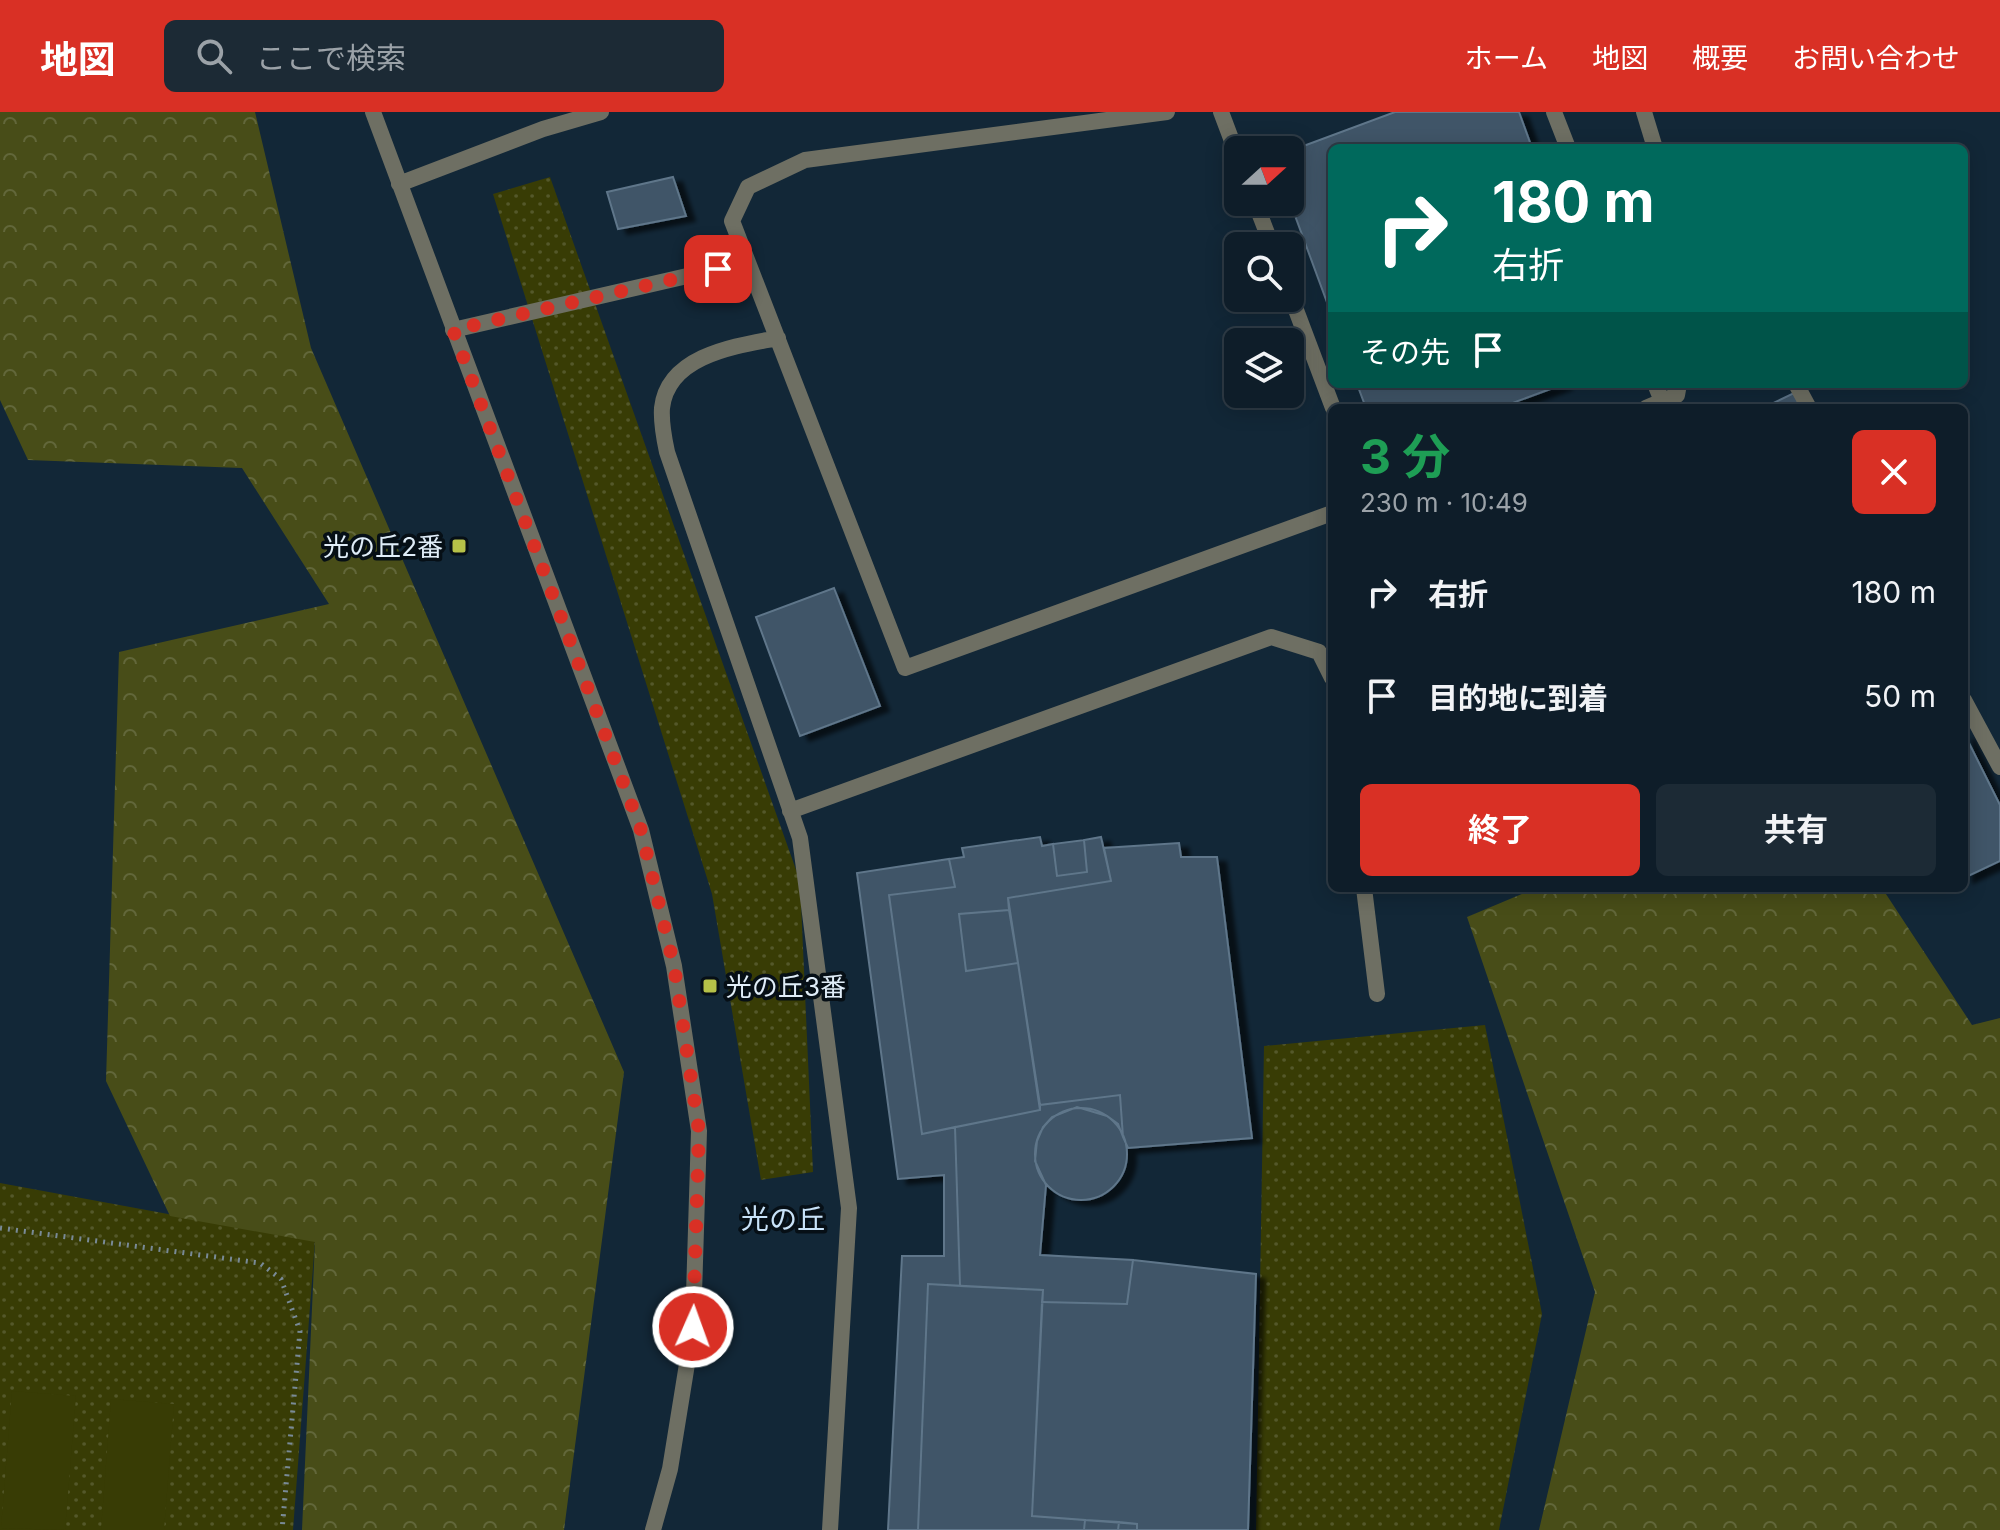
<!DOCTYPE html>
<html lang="ja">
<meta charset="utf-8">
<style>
body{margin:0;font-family:Inter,"Noto Sans JP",sans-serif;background:#1c2a35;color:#f1f3f6;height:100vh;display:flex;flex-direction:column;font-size:30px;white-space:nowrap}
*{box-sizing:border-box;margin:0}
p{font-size:26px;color:#9ba2a8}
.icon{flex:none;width:44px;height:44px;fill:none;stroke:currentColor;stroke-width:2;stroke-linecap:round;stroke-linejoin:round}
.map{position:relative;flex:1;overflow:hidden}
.drawer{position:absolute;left:1328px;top:292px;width:640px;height:488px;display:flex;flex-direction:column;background:#0e1d29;border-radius:12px;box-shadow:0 4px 20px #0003,0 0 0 2px #2e3b46}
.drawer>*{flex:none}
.banner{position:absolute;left:1328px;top:32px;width:640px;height:244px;border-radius:12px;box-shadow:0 4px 20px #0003,0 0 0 2px #2e3b46;background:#00695c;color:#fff;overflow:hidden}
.needle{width:52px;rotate:69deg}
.controls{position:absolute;left:1224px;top:24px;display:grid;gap:16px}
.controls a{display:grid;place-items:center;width:80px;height:80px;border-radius:12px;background:#0e1d29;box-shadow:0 4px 20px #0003,0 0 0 2px #2e3b46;font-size:40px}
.pin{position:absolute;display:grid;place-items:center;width:68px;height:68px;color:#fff;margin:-34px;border-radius:16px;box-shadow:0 4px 12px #0006}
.me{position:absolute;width:88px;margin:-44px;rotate:2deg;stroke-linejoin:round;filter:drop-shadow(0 0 6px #0008)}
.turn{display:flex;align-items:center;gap:28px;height:168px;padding:0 32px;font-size:36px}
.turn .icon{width:104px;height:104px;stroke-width:2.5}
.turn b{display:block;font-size:56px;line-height:68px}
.then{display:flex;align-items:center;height:76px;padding:0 32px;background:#0003;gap:16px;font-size:30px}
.round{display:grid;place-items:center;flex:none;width:84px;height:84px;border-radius:12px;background:#1c2a35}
.overview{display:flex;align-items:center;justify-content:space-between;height:136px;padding:0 32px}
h1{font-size:48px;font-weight:700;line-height:60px;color:#1e9e55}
.action{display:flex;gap:16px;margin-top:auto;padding:16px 32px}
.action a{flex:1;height:92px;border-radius:12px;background:#d93025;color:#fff;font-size:32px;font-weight:700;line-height:92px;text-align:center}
.action a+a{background:#1c2a35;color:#f1f3f6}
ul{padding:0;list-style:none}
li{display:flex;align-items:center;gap:24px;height:104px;padding:0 32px}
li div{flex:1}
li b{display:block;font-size:30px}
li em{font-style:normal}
header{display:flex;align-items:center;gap:48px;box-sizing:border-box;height:112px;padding:0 40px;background:#d93025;color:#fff}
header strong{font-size:38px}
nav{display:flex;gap:44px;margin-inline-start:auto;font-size:28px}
.search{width:560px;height:72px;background:#1c2a35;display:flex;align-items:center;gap:20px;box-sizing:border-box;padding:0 28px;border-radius:12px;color:#9ba2a8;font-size:30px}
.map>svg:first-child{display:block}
</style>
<header>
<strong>地図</strong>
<div class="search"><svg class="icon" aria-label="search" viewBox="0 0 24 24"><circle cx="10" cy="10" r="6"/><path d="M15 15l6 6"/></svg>ここで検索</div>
<nav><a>ホーム</a><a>地図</a><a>概要</a><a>お問い合わせ</a></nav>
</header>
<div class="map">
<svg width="2000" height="1418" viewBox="0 0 2000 1418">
<defs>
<pattern id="grass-dots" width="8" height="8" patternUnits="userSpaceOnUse" patternTransform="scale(2)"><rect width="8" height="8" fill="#383c05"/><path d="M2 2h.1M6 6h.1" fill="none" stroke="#54582a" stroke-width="1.8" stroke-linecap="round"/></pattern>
<pattern id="forest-crowns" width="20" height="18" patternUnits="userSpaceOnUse" patternTransform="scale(2)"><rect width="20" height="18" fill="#484d18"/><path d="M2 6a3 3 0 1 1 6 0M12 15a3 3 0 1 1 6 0" fill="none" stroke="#62673a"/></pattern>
<filter id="shadow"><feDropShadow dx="9" dy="5" stdDeviation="2" flood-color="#0009"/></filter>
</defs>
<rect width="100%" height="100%" fill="#122737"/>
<!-- grass -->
<path fill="url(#grass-dots)" d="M 550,65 L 800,769 L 813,1060 L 761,1068 L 712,782 L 493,82 Z
M 1485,913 L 1542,1202 L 1499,1418 L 1256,1418 L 1264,934 Z
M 0,1071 L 315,1129 L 293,1418 L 0,1418 Z"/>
<!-- forest -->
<path fill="url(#forest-crowns)" d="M 0,0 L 255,0 L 311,236 L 624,960 L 564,1418 L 302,1418 L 315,1130 L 170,1104 L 106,969 L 119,540 L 329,492 L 242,356 L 28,348 L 0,288 Z
M 1536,776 L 1882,776 L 1972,913 L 2000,906 L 2000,1418 L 1539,1418 L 1595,1180 L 1467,805 Z"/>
<!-- garden -->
<path fill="#383c05" d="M 12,1279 L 76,1284 L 65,1418 L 1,1416 Z
M 111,1287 L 174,1292 L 164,1418 L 101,1418 Z"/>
<!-- building -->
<path fill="#3f5567" stroke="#5f768a" stroke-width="2" filter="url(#shadow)" d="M 1395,0 L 1519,0 L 1532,36 L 1332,36 L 1332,204 L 1290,90 L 1290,39 Z
M 673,65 L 686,104 L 618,117 L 607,80 Z
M 1357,272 L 1564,272 L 1499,296 L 1366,296 Z
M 1794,281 L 1801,296 L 1763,296 Z
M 834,476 L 880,594 L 800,624 L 756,505 Z
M 1964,621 L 2000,693 L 2000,749 L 1964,766 Z
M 1040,725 L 1042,734 L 1053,732 L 1057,764 L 1087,760 L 1084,728 L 1101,725 L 1111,769 L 1008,786 L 1009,798 L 959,802 L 966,859 L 1018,851 L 1040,998 L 922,1022 L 889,783 L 955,775 L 949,747 L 964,745 L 962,736 Z
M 1084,728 L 1087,760 L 1057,764 L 1053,732 Z
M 1179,731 L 1181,745 L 1217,745 L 1252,1026 L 1128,1036 L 1123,1025 L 1120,983 L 1040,993 L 1008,786 L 1111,769 L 1104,736 Z
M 949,747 L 955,775 L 889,783 L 922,1022 L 955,1015 L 960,1174 L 928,1172 L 918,1418 L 888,1418 L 902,1144 L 944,1144 L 944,1063 L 898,1067 L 857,761 Z
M 1009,798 L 1018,851 L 966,859 L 959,802 Z
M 1120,983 L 1123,1025 L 1118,1012 L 1107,1004 L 1077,995 L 1052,1005 L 1043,1015 L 1037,1029 L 1035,1049 L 1046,1073 L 1040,1143 L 1133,1148 L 1127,1192 L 1042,1190 L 1043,1178 L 960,1174 L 955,1015 L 1040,998 L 1040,993 Z
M1035 1042a46 46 0 1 1 92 0a46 46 0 1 1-92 0Z
M 1133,1148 L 1256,1162 L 1248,1418 L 1137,1418 L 1137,1412 L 1032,1404 L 1042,1190 L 1127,1192 Z
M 928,1172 L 1043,1178 L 1032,1404 L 1085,1408 L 1084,1418 L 918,1418 Z
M 1085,1408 L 1119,1410 L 1118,1418 L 1084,1418 Z
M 1119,1410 L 1137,1412 L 1137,1418 L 1118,1418 Z"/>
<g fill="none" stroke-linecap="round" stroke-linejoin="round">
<!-- path -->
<path stroke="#798a97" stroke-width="5" stroke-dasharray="2 6" stroke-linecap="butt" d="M 0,1116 L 260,1151 L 281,1167 L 300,1219 L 282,1418"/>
<!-- service -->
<path stroke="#6e6f63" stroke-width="16" d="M 1167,0 L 805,48 L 748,75 L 732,109 L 905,556 L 1332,401
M 1221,0 L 1238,45
M 1554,0 L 1568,36
M 1644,0 L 1655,36
M 1255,90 L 1272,134
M 1290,182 L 1333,296
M 453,218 L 748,150
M 778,226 C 736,234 668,243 662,296 C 661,310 664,326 667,340 L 800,726 L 849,1096 L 830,1418
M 1655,272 L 1662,289
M 1796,272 L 1809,296
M 1646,296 L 1677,283 L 1679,272
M 1964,588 L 2000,655
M 790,699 L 1271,525 L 1319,540 L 1332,566
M 1364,776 L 1377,882"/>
<!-- tertiary -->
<path stroke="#6e6f63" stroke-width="16" d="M 373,0 L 641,718 L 674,854 L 699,1019 L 693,1215 L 670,1357 L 653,1418
M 399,72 L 543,17 L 601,0"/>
</g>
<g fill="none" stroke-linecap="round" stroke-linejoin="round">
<!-- route -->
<path stroke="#d93025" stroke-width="14" stroke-dasharray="0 25.2" d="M 693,1215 L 699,1019 L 674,854 L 641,718 L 453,218 L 718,157"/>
</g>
<!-- markers -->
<g fill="#b6c148" stroke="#060f16" stroke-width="3">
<rect x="451" y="426" width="16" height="16" rx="4"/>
<rect x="702" y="866" width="16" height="16" rx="4"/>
</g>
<g text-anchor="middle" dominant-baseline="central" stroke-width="7" stroke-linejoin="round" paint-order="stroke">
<!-- poi labels -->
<g font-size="26" fill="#e0edf8" stroke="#060f16" text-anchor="end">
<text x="443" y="434">光の丘2番</text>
<text x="726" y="874" text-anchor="start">光の丘3番</text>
</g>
<!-- neighbourhood labels -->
<g font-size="28" fill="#c8e2f8" stroke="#060f16">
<text x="783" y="1107">光の丘</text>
</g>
</g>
</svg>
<div class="controls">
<a><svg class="needle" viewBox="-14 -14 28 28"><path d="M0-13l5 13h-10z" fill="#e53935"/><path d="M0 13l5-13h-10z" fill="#9ba2a8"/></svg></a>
<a><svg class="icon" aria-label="search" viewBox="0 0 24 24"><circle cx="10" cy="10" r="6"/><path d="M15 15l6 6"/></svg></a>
<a><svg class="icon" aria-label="layers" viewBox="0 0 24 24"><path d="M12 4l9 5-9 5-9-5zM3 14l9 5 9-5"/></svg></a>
</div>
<div class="pin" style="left:718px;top:157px;background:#d93025"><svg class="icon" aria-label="arrive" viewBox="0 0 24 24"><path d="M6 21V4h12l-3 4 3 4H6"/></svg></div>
<svg class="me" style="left:693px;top:1215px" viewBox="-20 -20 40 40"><circle r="17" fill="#d93025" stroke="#fff" stroke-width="3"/><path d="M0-11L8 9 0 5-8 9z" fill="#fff"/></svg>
<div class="banner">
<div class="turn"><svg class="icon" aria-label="right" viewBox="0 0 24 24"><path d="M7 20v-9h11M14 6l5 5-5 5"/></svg><div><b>180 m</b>右折</div></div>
<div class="then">その先<svg class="icon" aria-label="arrive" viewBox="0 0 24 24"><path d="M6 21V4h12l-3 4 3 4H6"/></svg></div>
</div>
<section class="drawer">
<div class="overview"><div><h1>3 分</h1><p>230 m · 10:49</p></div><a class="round" style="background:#d93025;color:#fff"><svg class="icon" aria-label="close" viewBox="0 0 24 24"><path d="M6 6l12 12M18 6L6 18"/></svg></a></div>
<ul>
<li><svg class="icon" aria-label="right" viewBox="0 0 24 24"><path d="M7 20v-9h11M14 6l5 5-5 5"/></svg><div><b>右折</b></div><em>180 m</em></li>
<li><svg class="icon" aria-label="arrive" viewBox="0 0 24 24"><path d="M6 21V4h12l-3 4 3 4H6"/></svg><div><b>目的地に到着</b></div><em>50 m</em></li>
</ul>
<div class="action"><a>終了</a><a>共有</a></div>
</section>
</div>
